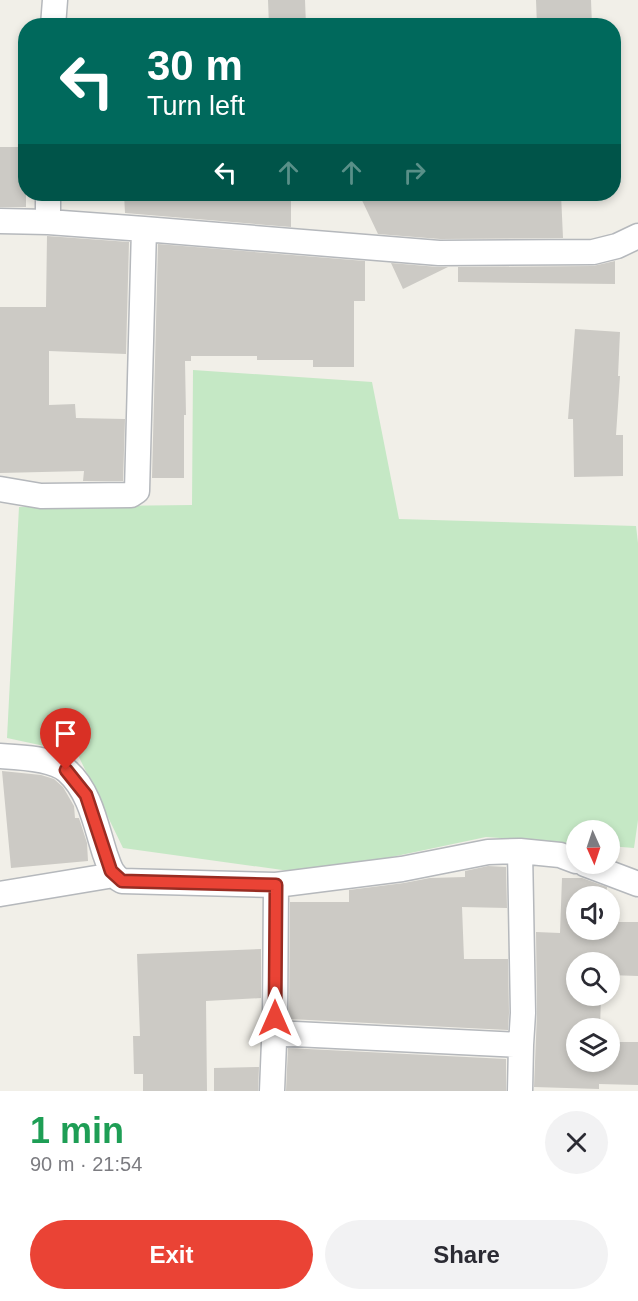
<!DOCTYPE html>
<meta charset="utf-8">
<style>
body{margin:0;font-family:Arial,sans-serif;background:#f2f2f3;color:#2b2b33;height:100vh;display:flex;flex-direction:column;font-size:22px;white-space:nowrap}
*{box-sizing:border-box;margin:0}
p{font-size:20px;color:#7c7c81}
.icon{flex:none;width:33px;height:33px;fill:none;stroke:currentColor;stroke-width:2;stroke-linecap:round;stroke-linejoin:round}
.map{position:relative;height:1091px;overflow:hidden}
.panel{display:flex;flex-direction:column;background:#fff;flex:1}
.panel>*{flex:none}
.top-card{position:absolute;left:18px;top:18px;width:603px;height:183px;border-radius:24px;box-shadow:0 3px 9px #0003;background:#00695c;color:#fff;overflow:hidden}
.needle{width:39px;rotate:177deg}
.buttons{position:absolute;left:566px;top:820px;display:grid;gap:12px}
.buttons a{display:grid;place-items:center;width:54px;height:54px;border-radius:50%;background:#fff;box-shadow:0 3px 9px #0003;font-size:30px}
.pin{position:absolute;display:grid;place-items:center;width:51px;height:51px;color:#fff;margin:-62px -26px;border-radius:50% 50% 50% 0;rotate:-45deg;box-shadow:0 0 6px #0007}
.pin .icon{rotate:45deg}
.me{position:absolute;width:66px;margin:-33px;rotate:0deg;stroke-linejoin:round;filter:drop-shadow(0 0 4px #0008)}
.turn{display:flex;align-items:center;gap:21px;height:126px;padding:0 30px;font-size:27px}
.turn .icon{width:78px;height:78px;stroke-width:2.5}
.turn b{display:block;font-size:42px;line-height:51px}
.lanes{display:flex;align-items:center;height:57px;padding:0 30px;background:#0003;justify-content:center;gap:30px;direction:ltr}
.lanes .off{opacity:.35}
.round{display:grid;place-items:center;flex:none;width:63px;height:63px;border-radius:32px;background:#f2f2f3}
.summary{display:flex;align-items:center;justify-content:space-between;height:102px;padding:0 30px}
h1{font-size:36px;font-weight:700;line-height:45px;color:#1e9e55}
.cta{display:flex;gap:12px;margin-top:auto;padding:12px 30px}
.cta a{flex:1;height:69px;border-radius:36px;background:#ea4335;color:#fff;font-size:24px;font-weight:700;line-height:69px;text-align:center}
.cta a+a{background:#f2f2f3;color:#2b2b33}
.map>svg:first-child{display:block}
</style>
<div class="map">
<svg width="638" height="1091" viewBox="0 0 638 1091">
<rect width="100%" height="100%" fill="#f1efe8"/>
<!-- green -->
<path fill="#c5e8c5" d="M 193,370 L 372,382 L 399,519 L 636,526 L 638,543 L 638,820 L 634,848 L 609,846 L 609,831 L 576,831 L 576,844 L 486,837 L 311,874 L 123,848 L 77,753 L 7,738 L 19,507 L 192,505 Z"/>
<!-- building -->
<path fill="#cccac5" d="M 268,0 L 305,0 L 306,26 L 269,26 Z
M 536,0 L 591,0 L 592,26 L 537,26 Z
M 0,147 L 26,147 L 26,207 L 0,207 Z
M 124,194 L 291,194 L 291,227 L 125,213 Z
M 359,194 L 561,194 L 563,238 L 440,239 L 378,234 Z
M 47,236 L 129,242 L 126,354 L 49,351 L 49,405 L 75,404 L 76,418 L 125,419 L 123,481 L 83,481 L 84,471 L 0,473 L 0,307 L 46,307 Z
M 158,244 L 365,261 L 365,301 L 354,301 L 354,367 L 313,367 L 313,360 L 257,360 L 257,356 L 191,356 L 191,361 L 185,361 L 186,415 L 184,415 L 184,478 L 152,478 Z
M 615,261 L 615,284 L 458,282 L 458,267 L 593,266 Z
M 391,263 L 438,267 L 448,267 L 403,289 Z
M 575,329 L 620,332 L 618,376 L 620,376 L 616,435 L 623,435 L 623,476 L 574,477 L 573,419 L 568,419 Z
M 2,771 L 41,775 L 54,779 L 63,787 L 74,806 L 75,818 L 79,818 L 87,843 L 88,861 L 11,868 Z
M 488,866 L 506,867 L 507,908 L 462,907 L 464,959 L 508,959 L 509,1013 L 508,1030 L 289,1019 L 290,902 L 349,902 L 349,890 L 404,883 L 430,878 L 465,877 L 465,871 Z
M 562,878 L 582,878 L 607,887 L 606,897 L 576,897 L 576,930 L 609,930 L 609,922 L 638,922 L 638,976 L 609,975 L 609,963 L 576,963 L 576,996 L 601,996 L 600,1029 L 576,1029 L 576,1062 L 609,1062 L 609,1042 L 638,1042 L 638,1085 L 599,1084 L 599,1089 L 534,1087 L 537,1013 L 536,932 L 560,933 Z
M 261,949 L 261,998 L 206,1001 L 207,1091 L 143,1091 L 143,1074 L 134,1074 L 133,1036 L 140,1036 L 137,954 Z
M 288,1048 L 506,1059 L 506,1091 L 286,1091 Z
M 259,1067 L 258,1091 L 214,1091 L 214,1068 Z"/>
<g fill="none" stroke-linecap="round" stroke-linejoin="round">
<!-- street casing -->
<g stroke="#b5b8bc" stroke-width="27">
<path id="street" d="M 53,26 L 55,0
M 0,221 L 48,222 L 144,229 L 439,253 L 593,252 L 617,246 L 638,236
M 48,222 L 48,194
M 0,489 L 41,496 L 131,495 L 137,491 L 144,229
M 0,756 C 18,757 53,758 67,771 C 90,791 96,826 105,854 C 109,865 111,875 122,881 L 276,885 L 402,869 L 488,852 L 520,851 L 560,855 L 576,861
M 585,864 L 638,884
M 0,894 L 114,875
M 274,1033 L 521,1045
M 272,1091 L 275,1018 L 276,885
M 520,1091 L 521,1045 L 523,1013 L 520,851"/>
</g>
<!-- street -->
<use href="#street" stroke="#fff" stroke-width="24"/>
</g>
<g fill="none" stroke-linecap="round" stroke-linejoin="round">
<!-- route casing -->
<g stroke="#982c22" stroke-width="15">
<path id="route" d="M 66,770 L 86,795 L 111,871 L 122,881 L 276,885 L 275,1018"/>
</g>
<!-- route -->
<use href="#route" stroke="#ea4335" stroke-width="10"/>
</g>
</svg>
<div class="buttons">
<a><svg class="needle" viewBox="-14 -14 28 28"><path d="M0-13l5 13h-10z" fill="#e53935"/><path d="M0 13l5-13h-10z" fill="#7c7c81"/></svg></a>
<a><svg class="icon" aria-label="sound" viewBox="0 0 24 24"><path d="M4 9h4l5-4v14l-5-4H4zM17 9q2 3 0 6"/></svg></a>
<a><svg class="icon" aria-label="search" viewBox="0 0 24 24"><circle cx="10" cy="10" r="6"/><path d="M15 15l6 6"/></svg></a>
<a><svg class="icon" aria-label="layers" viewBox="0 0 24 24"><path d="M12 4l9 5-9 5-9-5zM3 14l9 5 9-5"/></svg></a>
</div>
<div class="pin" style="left:66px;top:770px;background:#d93025"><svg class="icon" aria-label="arrive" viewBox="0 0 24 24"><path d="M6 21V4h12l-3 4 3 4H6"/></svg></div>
<svg class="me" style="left:275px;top:1018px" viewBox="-20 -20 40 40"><path d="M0-17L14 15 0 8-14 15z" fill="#ea4335" stroke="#fff" stroke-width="4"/></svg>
<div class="top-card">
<div class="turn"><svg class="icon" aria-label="left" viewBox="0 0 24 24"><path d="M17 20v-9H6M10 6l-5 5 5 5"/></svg><div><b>30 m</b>Turn left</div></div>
<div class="lanes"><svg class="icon" aria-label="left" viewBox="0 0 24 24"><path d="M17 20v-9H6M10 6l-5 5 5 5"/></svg><svg class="icon off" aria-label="ahead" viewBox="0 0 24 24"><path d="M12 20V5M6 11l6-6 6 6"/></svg><svg class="icon off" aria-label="ahead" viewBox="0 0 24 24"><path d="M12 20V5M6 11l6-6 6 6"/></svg><svg class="icon off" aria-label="right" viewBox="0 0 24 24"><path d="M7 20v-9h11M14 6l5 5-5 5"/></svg></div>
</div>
</div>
<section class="panel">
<div class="summary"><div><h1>1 min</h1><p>90 m · 21:54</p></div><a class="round"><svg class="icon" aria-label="close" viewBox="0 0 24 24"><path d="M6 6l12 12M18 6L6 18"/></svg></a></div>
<div class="cta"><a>Exit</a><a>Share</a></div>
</section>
